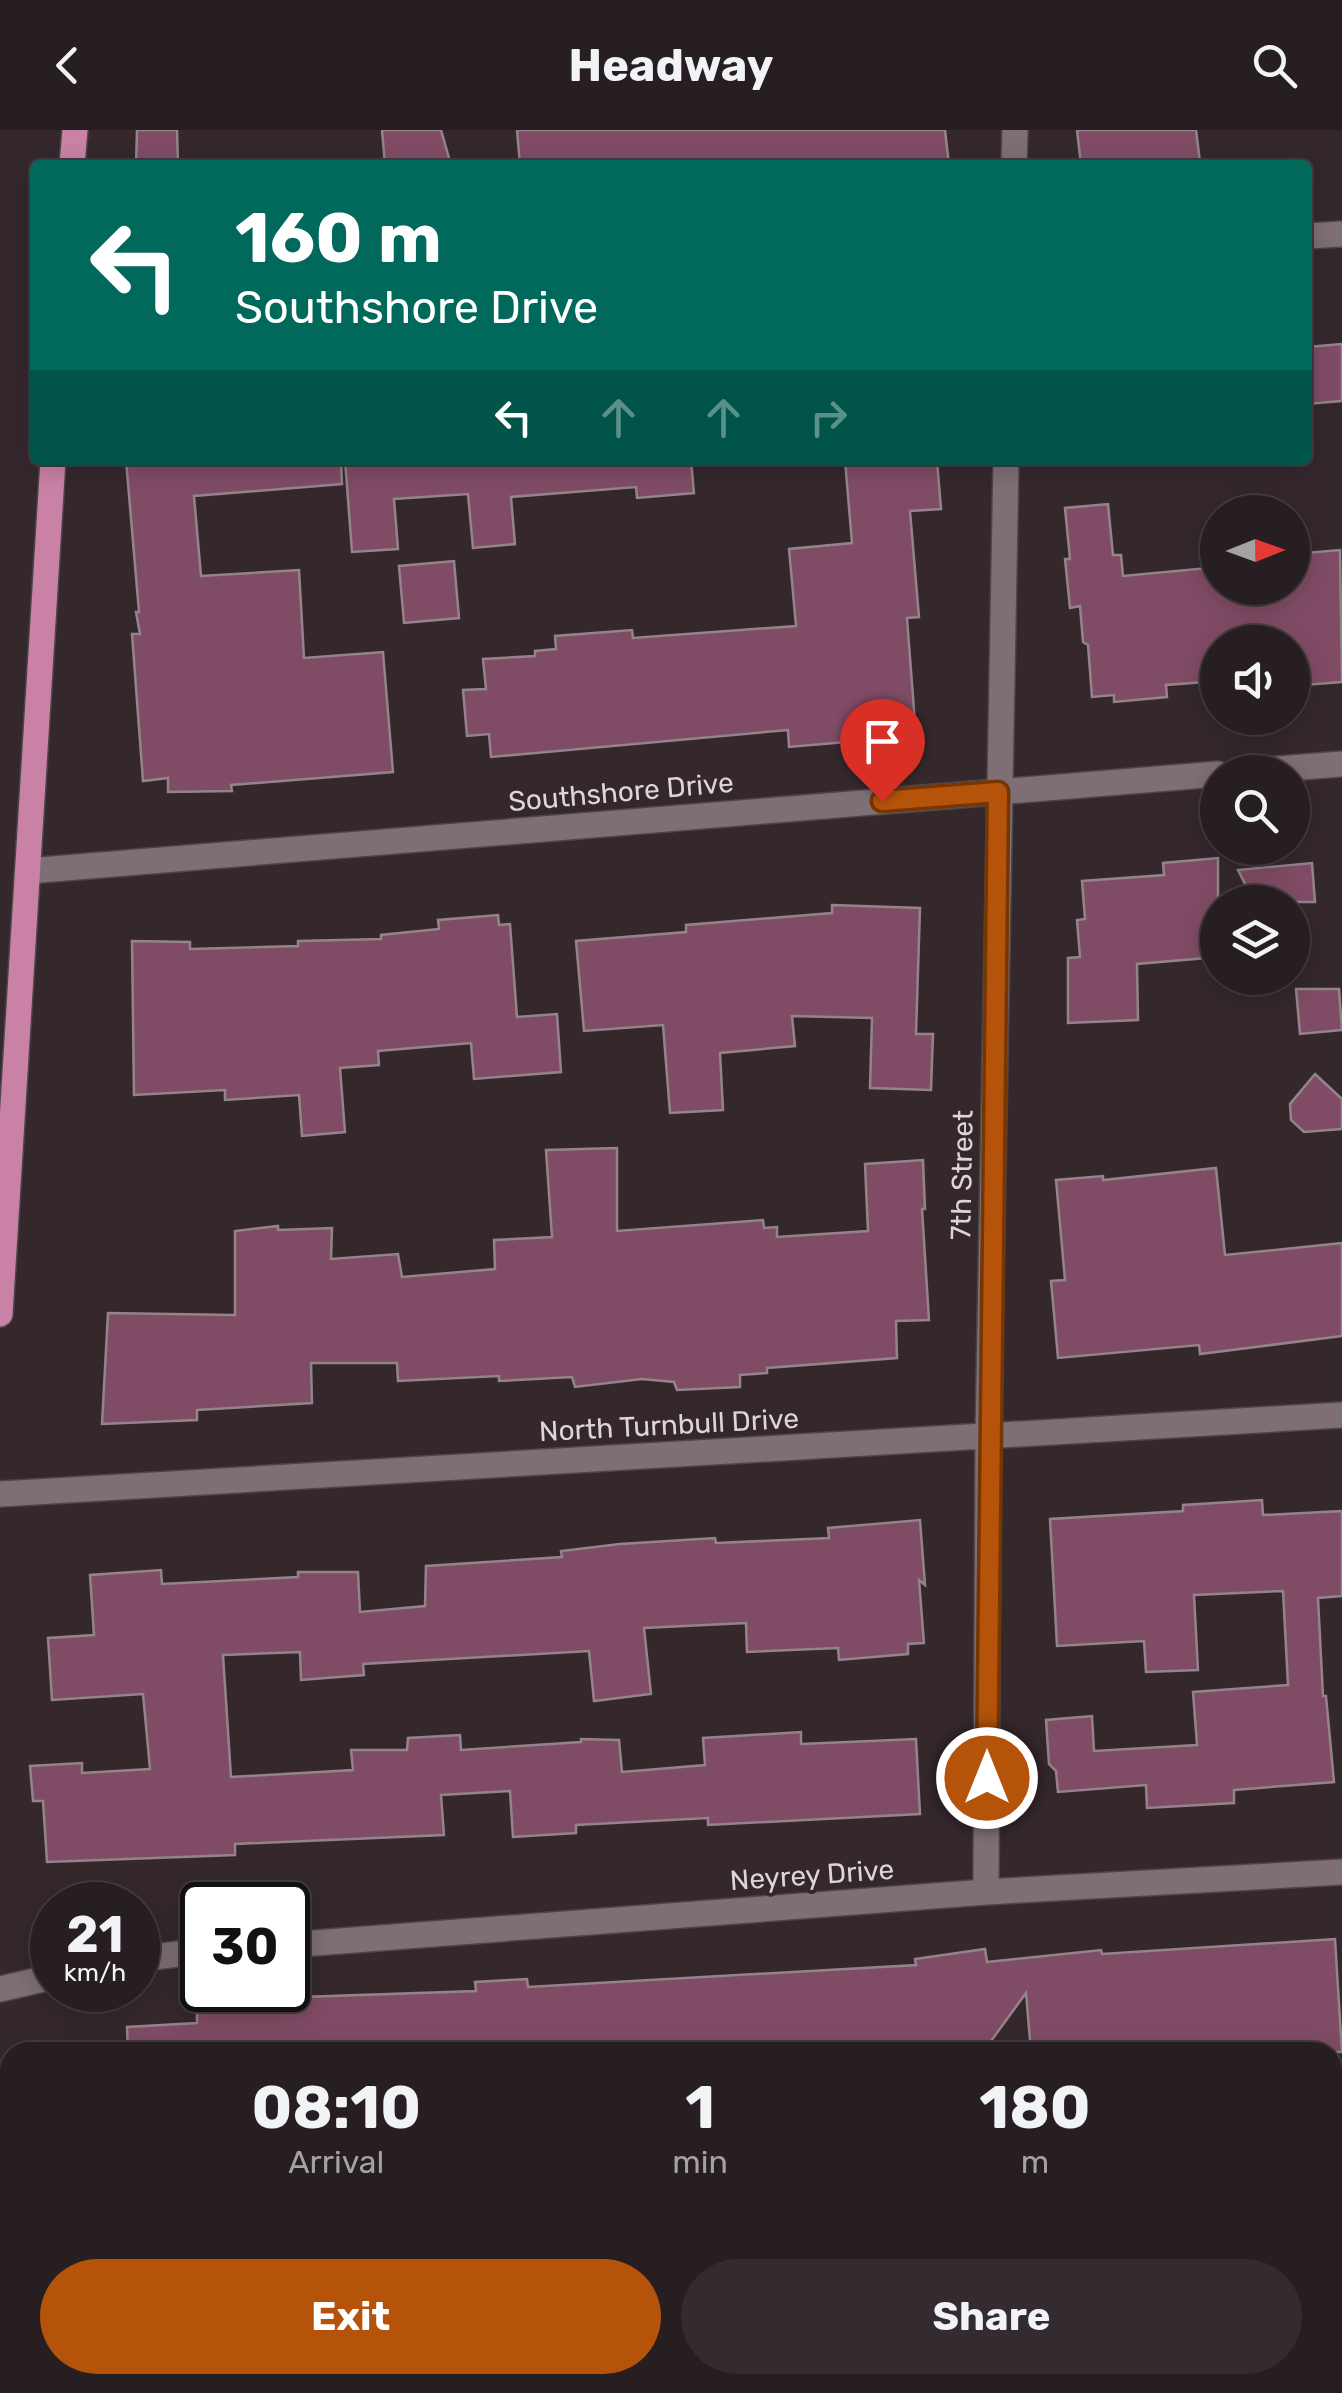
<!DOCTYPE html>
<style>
body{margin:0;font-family:Rubik,sans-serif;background:#332b2f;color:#f1f3f6;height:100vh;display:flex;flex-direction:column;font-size:38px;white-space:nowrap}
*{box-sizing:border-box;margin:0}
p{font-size:32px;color:#a4a2a5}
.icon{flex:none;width:55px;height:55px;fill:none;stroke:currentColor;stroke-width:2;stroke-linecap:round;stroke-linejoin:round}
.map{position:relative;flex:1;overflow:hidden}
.side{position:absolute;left:0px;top:1912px;width:1342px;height:352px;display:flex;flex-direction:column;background:#271e22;border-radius:30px 30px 0 0;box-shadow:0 5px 25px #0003,0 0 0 2px #433c40}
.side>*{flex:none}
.top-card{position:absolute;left:30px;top:30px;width:1282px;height:305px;border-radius:10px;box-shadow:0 5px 25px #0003,0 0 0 2px #433c40;background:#00695c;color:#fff;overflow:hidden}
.needle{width:65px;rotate:89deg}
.tools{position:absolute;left:1200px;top:365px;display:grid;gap:20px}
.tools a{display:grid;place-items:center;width:110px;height:110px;border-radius:50%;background:#271e22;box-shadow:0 5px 25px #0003,0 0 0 2px #433c40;font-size:50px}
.speed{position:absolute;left:30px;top:1752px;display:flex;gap:20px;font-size:50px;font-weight:700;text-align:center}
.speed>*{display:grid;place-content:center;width:130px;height:130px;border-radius:50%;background:#271e22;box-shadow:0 5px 25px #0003,0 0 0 2px #433c40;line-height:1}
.speed small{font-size:25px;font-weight:400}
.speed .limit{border:5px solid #111;border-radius:15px;background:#fff;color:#111}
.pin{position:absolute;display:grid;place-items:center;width:85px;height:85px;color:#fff;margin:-102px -42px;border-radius:50% 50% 50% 0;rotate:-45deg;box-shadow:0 0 10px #0007}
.pin .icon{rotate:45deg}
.me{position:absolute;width:110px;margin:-55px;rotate:0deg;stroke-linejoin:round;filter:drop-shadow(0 0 8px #0008)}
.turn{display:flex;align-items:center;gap:35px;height:210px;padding:0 40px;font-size:45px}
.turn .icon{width:130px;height:130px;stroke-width:2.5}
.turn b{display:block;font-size:70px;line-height:85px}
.lanes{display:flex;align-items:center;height:95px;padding:0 40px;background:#0003;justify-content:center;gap:50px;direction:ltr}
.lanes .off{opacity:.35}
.eta{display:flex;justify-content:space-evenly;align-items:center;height:170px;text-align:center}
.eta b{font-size:60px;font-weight:700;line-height:70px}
.action{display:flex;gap:20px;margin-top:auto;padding:20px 40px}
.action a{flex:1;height:115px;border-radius:60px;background:#b45309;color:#fff;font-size:40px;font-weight:700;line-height:115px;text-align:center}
.action a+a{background:#332b2f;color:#f1f3f6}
header{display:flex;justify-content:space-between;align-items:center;height:130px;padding:0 40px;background:#271e22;font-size:45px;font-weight:700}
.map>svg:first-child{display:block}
</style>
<header><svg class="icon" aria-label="back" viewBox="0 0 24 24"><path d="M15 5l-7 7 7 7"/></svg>Headway<svg class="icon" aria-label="search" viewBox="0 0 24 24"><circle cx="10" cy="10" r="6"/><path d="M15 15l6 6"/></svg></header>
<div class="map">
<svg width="1342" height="2263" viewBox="0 0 1342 2263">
<rect width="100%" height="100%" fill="#34282d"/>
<!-- building -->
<path fill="#804c65" stroke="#93848a" stroke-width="2.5" d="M 137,0 L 177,0 L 178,35 L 136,35 Z
M 382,0 L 441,0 L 451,35 L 385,35 Z
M 517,0 L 945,0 L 949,35 L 520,35 Z
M 1077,0 L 1196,0 L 1200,32 L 1081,35 Z
M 1342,214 L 1342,271 L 1308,274 L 1308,217 Z
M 126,330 L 341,330 L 342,354 L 194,366 L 201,446 L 299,440 L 304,528 L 383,522 L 393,642 L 231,655 L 232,661 L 168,662 L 168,648 L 143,651 L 132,504 L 140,504 L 136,482 L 139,482 Z
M 345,330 L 691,330 L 694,363 L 637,368 L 636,357 L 511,367 L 515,414 L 473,418 L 468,364 L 394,369 L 398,419 L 352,422 Z
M 845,330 L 937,330 L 941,379 L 910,381 L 919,487 L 907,488 L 916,606 L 789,617 L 788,600 L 491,627 L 489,604 L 467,606 L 463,560 L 486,559 L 483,529 L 535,526 L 535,521 L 556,519 L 555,506 L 632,500 L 633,508 L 796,496 L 789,419 L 852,413 Z
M 1108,374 L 1113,425 L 1121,425 L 1123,446 L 1218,437 L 1218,458 L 1292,458 L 1292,442 L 1296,442 L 1294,424 L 1340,420 L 1342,552 L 1292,556 L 1292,512 L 1218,512 L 1218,551 L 1166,555 L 1167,567 L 1114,572 L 1114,565 L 1092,567 L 1088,515 L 1083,512 L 1080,476 L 1070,478 L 1065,429 L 1070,429 L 1065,378 Z
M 454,431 L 459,488 L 404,493 L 399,436 Z
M 1218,728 L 1218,827 L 1137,834 L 1138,890 L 1068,893 L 1068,828 L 1080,827 L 1077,790 L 1085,789 L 1082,751 L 1164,745 L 1163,733 Z
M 1312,733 L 1315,772 L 1254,772 L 1238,740 Z
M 832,775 L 920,778 L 916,904 L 933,904 L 931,960 L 870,958 L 872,888 L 792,886 L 795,916 L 720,923 L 723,980 L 670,983 L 663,895 L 584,901 L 576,811 L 686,802 L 686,795 L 832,783 Z
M 498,785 L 499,795 L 510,794 L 517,887 L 557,884 L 561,942 L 474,949 L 471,913 L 378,921 L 379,935 L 340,938 L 345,1002 L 302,1006 L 299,965 L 225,970 L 225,960 L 134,965 L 132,811 L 190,812 L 190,819 L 298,816 L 298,811 L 381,809 L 381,805 L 439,799 L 438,790 Z
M 1296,859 L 1339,859 L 1342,900 L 1300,904 Z
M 1315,944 L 1342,969 L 1342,999 L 1304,1002 L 1291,990 L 1290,974 Z
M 617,1018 L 617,1101 L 763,1090 L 764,1098 L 777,1097 L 777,1107 L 868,1101 L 865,1034 L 923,1030 L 925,1079 L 922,1079 L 929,1190 L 896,1191 L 897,1228 L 767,1238 L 767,1243 L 740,1245 L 740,1257 L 677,1260 L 674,1252 L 642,1249 L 575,1257 L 572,1247 L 499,1251 L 499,1246 L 398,1251 L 397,1233 L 311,1233 L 312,1273 L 197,1280 L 197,1290 L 102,1294 L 108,1183 L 235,1185 L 235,1101 L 278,1096 L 278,1100 L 332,1098 L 331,1129 L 398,1124 L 402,1147 L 495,1139 L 494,1110 L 552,1107 L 546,1020 Z
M 1216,1038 L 1225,1125 L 1342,1113 L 1342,1206 L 1200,1224 L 1199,1215 L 1058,1228 L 1051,1151 L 1065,1150 L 1056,1050 L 1103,1046 L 1103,1050 Z
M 1262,1370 L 1263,1385 L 1342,1381 L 1342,1466 L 1318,1468 L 1323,1566 L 1326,1566 L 1334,1652 L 1234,1660 L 1234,1673 L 1147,1678 L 1146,1655 L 1058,1662 L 1056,1641 L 1049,1634 L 1046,1590 L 1092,1586 L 1094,1621 L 1197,1615 L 1193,1562 L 1288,1555 L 1283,1461 L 1194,1465 L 1198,1540 L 1146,1542 L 1144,1511 L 1057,1516 L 1050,1389 L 1183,1381 L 1183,1375 Z
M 920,1390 L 925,1455 L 919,1450 L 924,1513 L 908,1514 L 908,1524 L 839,1530 L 838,1518 L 747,1522 L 746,1493 L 644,1498 L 651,1564 L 594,1571 L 589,1521 L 363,1534 L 364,1545 L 301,1550 L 300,1522 L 223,1525 L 231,1647 L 353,1640 L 351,1620 L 407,1620 L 408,1608 L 460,1605 L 461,1620 L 581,1612 L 581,1609 L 619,1610 L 622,1642 L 705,1635 L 703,1608 L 801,1602 L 801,1614 L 916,1609 L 920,1684 L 708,1695 L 708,1688 L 576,1695 L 576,1703 L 513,1707 L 510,1661 L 441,1665 L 444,1705 L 235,1714 L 235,1725 L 47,1732 L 43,1671 L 33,1671 L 30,1636 L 82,1633 L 82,1643 L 150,1639 L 143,1564 L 52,1570 L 48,1508 L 94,1505 L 90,1445 L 161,1440 L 162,1454 L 298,1447 L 298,1442 L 358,1442 L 360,1482 L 425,1476 L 426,1436 L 562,1427 L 561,1421 L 620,1414 L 715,1408 L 716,1413 L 829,1408 L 828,1398 Z
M 1335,1809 L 1342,1922 L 1268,1922 L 1267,1915 L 1151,1922 L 1031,1922 L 1026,1863 L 983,1922 L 653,1922 L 652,1916 L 573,1922 L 128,1922 L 127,1897 L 197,1893 L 197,1880 L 237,1878 L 237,1882 L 302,1877 L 302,1867 L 476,1861 L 475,1852 L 527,1849 L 528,1857 L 916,1835 L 915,1829 L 985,1819 L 987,1832 L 1101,1820 L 1102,1824 Z"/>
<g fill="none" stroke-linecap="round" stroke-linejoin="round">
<!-- minor casing -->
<g stroke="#4d4448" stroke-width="28">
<path id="minor" d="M 1014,35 L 1015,0
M 1308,106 L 1342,104
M 1236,642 L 1342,634
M 28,741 L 1218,644
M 0,1364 L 1342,1285
M 986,1762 L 988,1307 L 1006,330
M 288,1815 L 986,1762 L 1342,1742
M 138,1829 L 202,1821
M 0,1859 L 52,1847
M 1332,2130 L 1342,2129
M 0,2202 L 10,2202
M 620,2263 L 620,2255"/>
</g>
<!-- major casing -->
<g stroke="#4d4448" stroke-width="28">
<path id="major" d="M 72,35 L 75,0
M 0,1184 L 53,330"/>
</g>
<!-- minor -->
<use href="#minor" stroke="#7e6f76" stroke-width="25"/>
<!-- major -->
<use href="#major" stroke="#c982a5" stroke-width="25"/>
</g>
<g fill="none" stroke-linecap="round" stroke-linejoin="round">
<!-- route casing -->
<g stroke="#753606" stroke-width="25">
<path id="route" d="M 882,671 L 998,662 L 987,1648"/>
</g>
<!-- route -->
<use href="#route" stroke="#b45309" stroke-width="18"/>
</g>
<g text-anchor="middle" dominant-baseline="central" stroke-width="8" stroke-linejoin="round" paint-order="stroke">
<!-- street labels -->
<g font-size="28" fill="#ddd5d8" stroke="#34282d">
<text transform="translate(621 662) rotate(-5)">Southshore Drive</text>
<text transform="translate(962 1045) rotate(-89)">7th Street</text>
<text transform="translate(669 1295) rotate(-3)">North Turnbull Drive</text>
<text transform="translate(812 1745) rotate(-4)">Neyrey Drive</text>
</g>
</g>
</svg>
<div class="tools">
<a><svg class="needle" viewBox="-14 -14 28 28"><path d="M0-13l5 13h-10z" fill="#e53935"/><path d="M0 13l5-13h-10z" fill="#a4a2a5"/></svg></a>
<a><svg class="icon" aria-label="sound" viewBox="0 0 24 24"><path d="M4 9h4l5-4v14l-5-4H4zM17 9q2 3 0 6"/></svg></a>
<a><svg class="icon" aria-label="search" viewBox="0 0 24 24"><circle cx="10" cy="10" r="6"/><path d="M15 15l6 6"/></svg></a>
<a><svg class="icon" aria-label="layers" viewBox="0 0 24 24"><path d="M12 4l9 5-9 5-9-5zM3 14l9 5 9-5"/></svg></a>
</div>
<div class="speed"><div>21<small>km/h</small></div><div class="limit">30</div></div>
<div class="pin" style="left:882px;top:671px;background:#d93025"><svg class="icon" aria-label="arrive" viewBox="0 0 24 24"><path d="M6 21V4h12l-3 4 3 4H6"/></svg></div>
<svg class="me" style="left:987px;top:1648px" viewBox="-20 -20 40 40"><circle r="17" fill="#b45309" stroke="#fff" stroke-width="3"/><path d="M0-11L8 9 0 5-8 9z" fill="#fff"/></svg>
<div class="top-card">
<div class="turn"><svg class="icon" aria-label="left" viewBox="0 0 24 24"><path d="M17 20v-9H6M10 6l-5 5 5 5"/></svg><div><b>160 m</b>Southshore Drive</div></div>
<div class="lanes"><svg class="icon" aria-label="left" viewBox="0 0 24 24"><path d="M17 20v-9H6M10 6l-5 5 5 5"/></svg><svg class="icon off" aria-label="ahead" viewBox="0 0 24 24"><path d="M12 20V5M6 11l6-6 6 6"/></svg><svg class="icon off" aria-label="ahead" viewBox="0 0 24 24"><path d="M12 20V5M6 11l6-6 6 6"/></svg><svg class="icon off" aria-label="right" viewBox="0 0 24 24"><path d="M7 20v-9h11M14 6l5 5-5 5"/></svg></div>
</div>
<section class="side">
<div class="eta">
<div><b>08:10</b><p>Arrival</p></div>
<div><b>1</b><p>min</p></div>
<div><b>180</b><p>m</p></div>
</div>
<div class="action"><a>Exit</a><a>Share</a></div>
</section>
</div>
